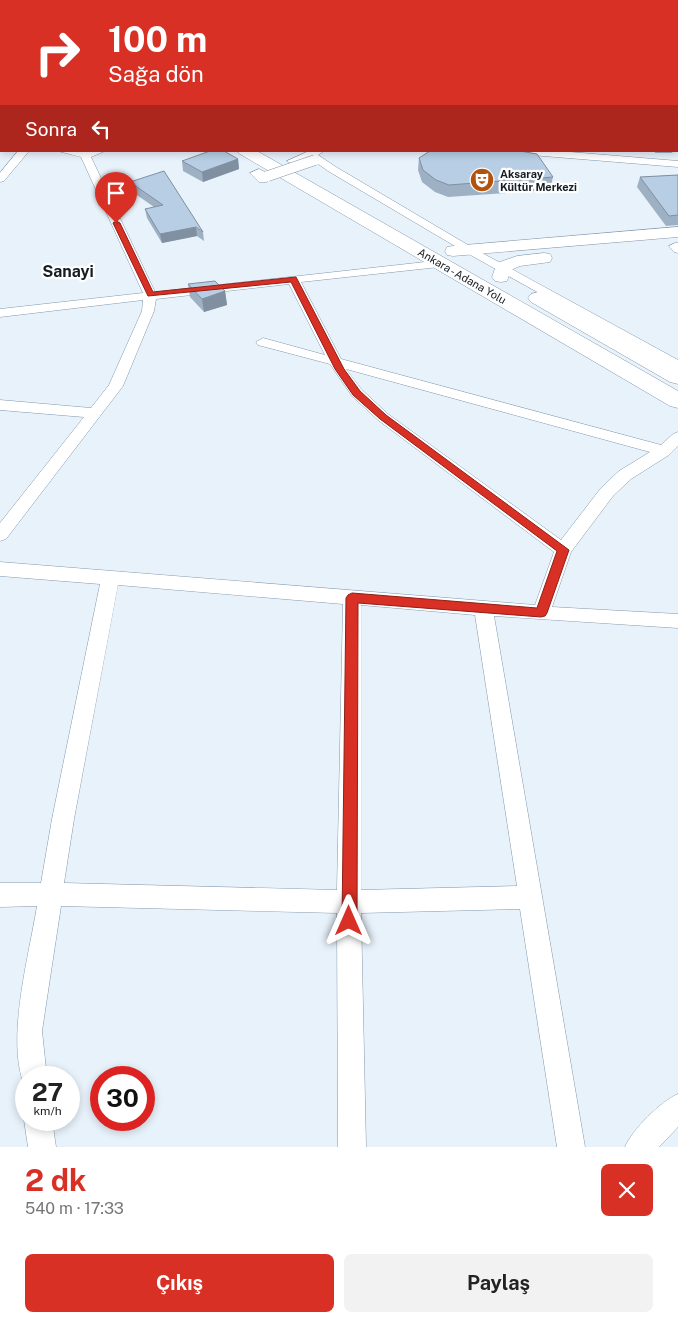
<!DOCTYPE html>
<html lang="tr">
<meta charset="utf-8">
<style>
body{margin:0;font-family:"Public Sans",sans-serif;background:#f2f2f2;color:#222;height:100vh;display:flex;flex-direction:column;font-size:19px;white-space:nowrap}
*{box-sizing:border-box;margin:0}
p{font-size:16px;color:#767676}
.icon{flex:none;width:28px;height:28px;fill:none;stroke:currentColor;stroke-width:2;stroke-linecap:round;stroke-linejoin:round}
.map{position:relative;height:1147px;overflow:hidden}
.panel{display:flex;flex-direction:column;background:#fff;flex:1}
.panel>*{flex:none}
.top-card{position:absolute;left:0px;top:0px;width:679px;height:152px;box-shadow:0 2px 8px #0003;background:#d93025;color:#fff;overflow:hidden}
.speed{position:absolute;left:15px;top:1066px;display:flex;gap:10px;font-size:25px;font-weight:700;text-align:center}
.speed>*{display:grid;place-content:center;width:65px;height:65px;border-radius:50%;background:#fff;box-shadow:0 2px 8px #0003;line-height:1}
.speed small{font-size:12px;font-weight:400}
.speed .limit{border:8px solid #d22;background:#fff;color:#111}
.pin{position:absolute;display:grid;place-items:center;width:42px;height:42px;color:#fff;margin:-51px -21px;border-radius:50% 50% 50% 0;rotate:-45deg;box-shadow:0 0 5px #0007}
.pin .icon{rotate:45deg}
.me{position:absolute;width:55px;margin:-28px;rotate:0deg;stroke-linejoin:round;filter:drop-shadow(0 0 4px #0008)}
.turn{display:flex;align-items:center;gap:18px;height:105px;padding:0 25px;font-size:22px}
.turn .icon{width:65px;height:65px;stroke-width:2.5}
.turn b{display:block;font-size:35px;line-height:42px}
.then{display:flex;align-items:center;height:48px;padding:0 25px;background:#0003;gap:10px;font-size:19px}
.round{display:grid;place-items:center;flex:none;width:52px;height:52px;border-radius:8px;background:#f2f2f2}
.overview{display:flex;align-items:center;justify-content:space-between;height:85px;padding:0 25px}
h1{font-size:30px;font-weight:700;line-height:38px;color:#d93025}
.action{display:flex;gap:10px;margin-top:auto;padding:10px 25px}
.action a{flex:1;height:58px;border-radius:8px;background:#d93025;color:#fff;font-size:20px;font-weight:700;line-height:58px;text-align:center}
.action a+a{background:#f2f2f2;color:#222}
.map>svg:first-child{display:block}
</style>
<div class="map">
<svg width="678" height="1147" viewBox="0 0 678 1147">
<rect width="100%" height="100%" fill="#e8f2fb"/>
<g fill="none" stroke-linecap="round" stroke-linejoin="round">
<!-- street casing -->
<g stroke="#8398ad" stroke-width="1">
<path id="street" d="M 375,0 L 383,0 L 384,1 L 376,1 Z
M 423,0 L 449,0 L 450,1 L 424,1 Z
M 0,66 L 1,66 L 1,72 L 0,71 Z
M 0,80 L 1,80 L 1,86 L 0,86 Z
M 0,138 L 1,138 L 1,145 L 0,145 Z
M 18,151 L 29,151 L 4,181 L 0,182 L 0,173 Z
M 58,151 L 105,151 L 91,157 L 155,292 L 443,260 L 445,263 L 443,266 L 439,267 L 301,282 L 341,359 L 661,445 L 673,434 L 678,432 L 678,446 L 669,455 L 631,479 L 613,496 L 571,552 L 552,607 L 678,614 L 678,628 L 494,616 L 585,1147 L 557,1147 L 520,909 L 361,913 L 366,1147 L 338,1147 L 337,913 L 61,906 L 42,1031 L 47,1078 L 26,1078 L 26,1088 L 25,1087 C 5,1041 29,956 37,906 L 0,907 L 0,883 L 41,883 L 52,819 L 100,584 L 0,576 L 0,562 L 535,605 L 554,552 L 378,420 L 352,396 L 330,364 L 258,345 L 256,342 L 263,338 L 325,355 L 289,284 L 156,299 L 154,311 L 123,386 L 6,539 L 0,541 L 0,523 L 84,417 L 0,410 L 0,400 L 91,408 L 109,385 L 142,311 L 143,300 L 0,317 L 0,309 L 143,293 L 81,157 ZM 346,369 L 650,452 L 619,471 L 601,488 L 561,540 L 388,414 L 362,390 ZM 118,585 L 343,604 L 337,890 L 64,883 L 74,819 ZM 361,605 L 475,615 L 517,886 L 361,890 Z
M 309,151 L 324,151 L 318,155 L 336,167 L 473,248 L 678,360 L 678,370 L 465,252 L 328,171 L 310,158 L 292,164 L 287,161 Z
M 514,151 L 558,151 L 678,161 L 678,167 L 519,154 Z
M 259,169 L 273,176 L 267,179 L 267,182 L 259,182 L 250,173 Z
M 675,243 L 678,243 L 678,253 L 674,252 L 669,246 Z
M 678,1094 L 678,1127 L 659,1147 L 625,1147 C 632,1130 661,1101 678,1094 Z
M 26,1115 L 26,1120 L 52,1120 L 56,1147 L 28,1147 L 24,1120 Z"/>
</g>
<!-- secondary casing -->
<g stroke="#8398ad" stroke-width="1">
<path id="secondary" d="M 678,227 L 678,237 L 453,256 L 447,255 L 445,251 L 447,247 L 453,246 Z
M 544,253 L 550,254 L 552,258 L 550,262 L 520,266 L 511,270 L 507,281 L 501,282 L 495,281 L 492,277 L 497,263 L 517,256 Z"/>
</g>
<!-- highway casing -->
<g stroke="#8398ad" stroke-width="1">
<path id="highway" d="M 2,0 L 15,0 L 16,1 L 3,1 Z
M 237,151 L 257,151 L 678,391 L 678,408 L 670,406 L 240,154 Z
M 538,292 L 545,294 L 678,368 L 678,384 L 670,382 L 531,302 L 528,298 L 531,294 Z"/>
</g>
<!-- street -->
<use href="#street" fill="#fff" fill-rule="evenodd"/>
<!-- secondary -->
<use href="#secondary" fill="#fff" fill-rule="evenodd"/>
<!-- highway -->
<use href="#highway" fill="#fff" fill-rule="evenodd"/>
<!-- street-bridge casing -->
<g stroke="#8398ad" stroke-width="11" stroke-linecap="butt">
<path id="street-bridge" d="M 268,176 L 315,160"/>
</g>
<!-- street-bridge -->
<use href="#street-bridge" stroke="#fff" stroke-width="10"/>
</g>
<!-- wall -->
<path fill="#9eb1c4" d="M 655,151 L 673,151 L 672,153 L 655,153 Z
M 419,158 L 553,177 L 550,190 L 448,197 L 435,192 L 422,182 L 418,170 Z
M 238,159 L 239,169 L 203,182 L 183,171 L 182,161 Z
M 678,175 L 678,225 L 666,226 L 637,187 L 640,177 Z
M 130,182 L 203,232 L 204,241 L 197,236 L 162,243 L 147,218 L 145,209 L 154,207 L 131,191 Z
M 188,284 L 225,291 L 227,305 L 204,312 L 190,297 Z"/>
<!-- shaded-wall -->
<path fill="#8190a0" d="M 185,0 L 198,0 L 196,1 L 183,1 Z
M 238,159 L 239,169 L 203,182 L 202,172 Z
M 196,227 L 197,236 L 162,243 L 160,234 Z
M 225,291 L 227,305 L 204,312 L 202,299 Z"/>
<!-- building -->
<path fill="#b8cee4" stroke="#8190a0" d="M 84,0 L 185,0 L 183,1 L 80,1 Z
M 348,0 L 376,0 L 377,1 L 336,1 Z
M 210,151 L 224,151 L 238,159 L 202,172 L 182,161 Z
M 430,151 L 520,151 L 537,154 L 553,177 L 449,185 L 436,180 L 423,170 L 419,158 Z
M 164,171 L 203,232 L 196,227 L 160,234 L 145,209 L 163,205 L 130,182 Z
M 678,175 L 678,215 L 669,216 L 640,177 Z
M 215,281 L 225,291 L 202,299 L 188,284 Z"/>
<!-- route -->
<path fill="#d93025" stroke="#8d1f18" d="M 116,221 L 120,223 L 153,292 L 296,277 L 344,369 L 360,391 L 386,415 L 569,550 L 547,613 L 545,616 L 541,617 L 358,603 L 357,921 L 355,926 L 349,928 L 344,926 L 342,921 L 346,598 L 348,595 L 352,593 L 537,608 L 557,551 L 380,419 L 353,395 L 335,369 L 291,282 L 148,296 L 113,223 Z"/>
<!-- icons -->
<defs>
<g id="theatre-disc" transform="scale(1.25)"><circle r="9.5" fill="#b2520d" stroke="#fdfefd"/><path d="M-5-5.5Q0-4 5-5.5V0Q5 5 0 6Q-5 5-5 0ZM-3.3-2.5H-1v1.5H-3.3ZM1-2.5H3.3v1.5H1ZM-2.8 1Q0 5.5 2.8 1Z" fill="#fff"/></g>
</defs>
<g fill-rule="evenodd">
<use href="#theatre-disc" x="482" y="180"/>
</g>
<g text-anchor="middle" dominant-baseline="central" stroke-width="4.5" stroke-linejoin="round" paint-order="stroke">
<!-- far-poi labels -->
<g font-size="11" font-weight="bold" fill="#141c24" stroke="#fdfefd" text-anchor="start">
<text x="500" y="174">Aksaray<tspan x="500" dy="13">Kültür Merkezi</tspan></text>
</g>
<!-- far-street labels -->
<g font-size="11" fill="#141c24" stroke="#fdfefd">
<text transform="translate(462 276) rotate(30)">Ankara - Adana Yolu</text>
</g>
<!-- far-district labels -->
<g font-size="16" font-weight="bold" fill="#141c24" stroke="#fdfefd">
<text x="68" y="271">Sanayi</text>
</g>
</g>
</svg>
<div class="speed"><div>27<small>km/h</small></div><div class="limit">30</div></div>
<div class="pin" style="left:116px;top:223px;background:#d93025"><svg class="icon" aria-label="arrive" viewBox="0 0 24 24"><path d="M6 21V4h12l-3 4 3 4H6"/></svg></div>
<svg class="me" style="left:349px;top:921px" viewBox="-20 -20 40 40"><path d="M0-17L14 15 0 8-14 15z" fill="#d93025" stroke="#fff" stroke-width="4"/></svg>
<div class="top-card">
<div class="turn"><svg class="icon" aria-label="right" viewBox="0 0 24 24"><path d="M7 20v-9h11M14 6l5 5-5 5"/></svg><div><b>100 m</b>Sağa dön</div></div>
<div class="then">Sonra<svg class="icon" aria-label="left" viewBox="0 0 24 24"><path d="M17 20v-9H6M10 6l-5 5 5 5"/></svg></div>
</div>
</div>
<section class="panel">
<div class="overview"><div><h1>2 dk</h1><p>540 m · 17:33</p></div><a class="round" style="background:#d93025;color:#fff"><svg class="icon" aria-label="close" viewBox="0 0 24 24"><path d="M6 6l12 12M18 6L6 18"/></svg></a></div>
<div class="action"><a>Çıkış</a><a>Paylaş</a></div>
</section>
